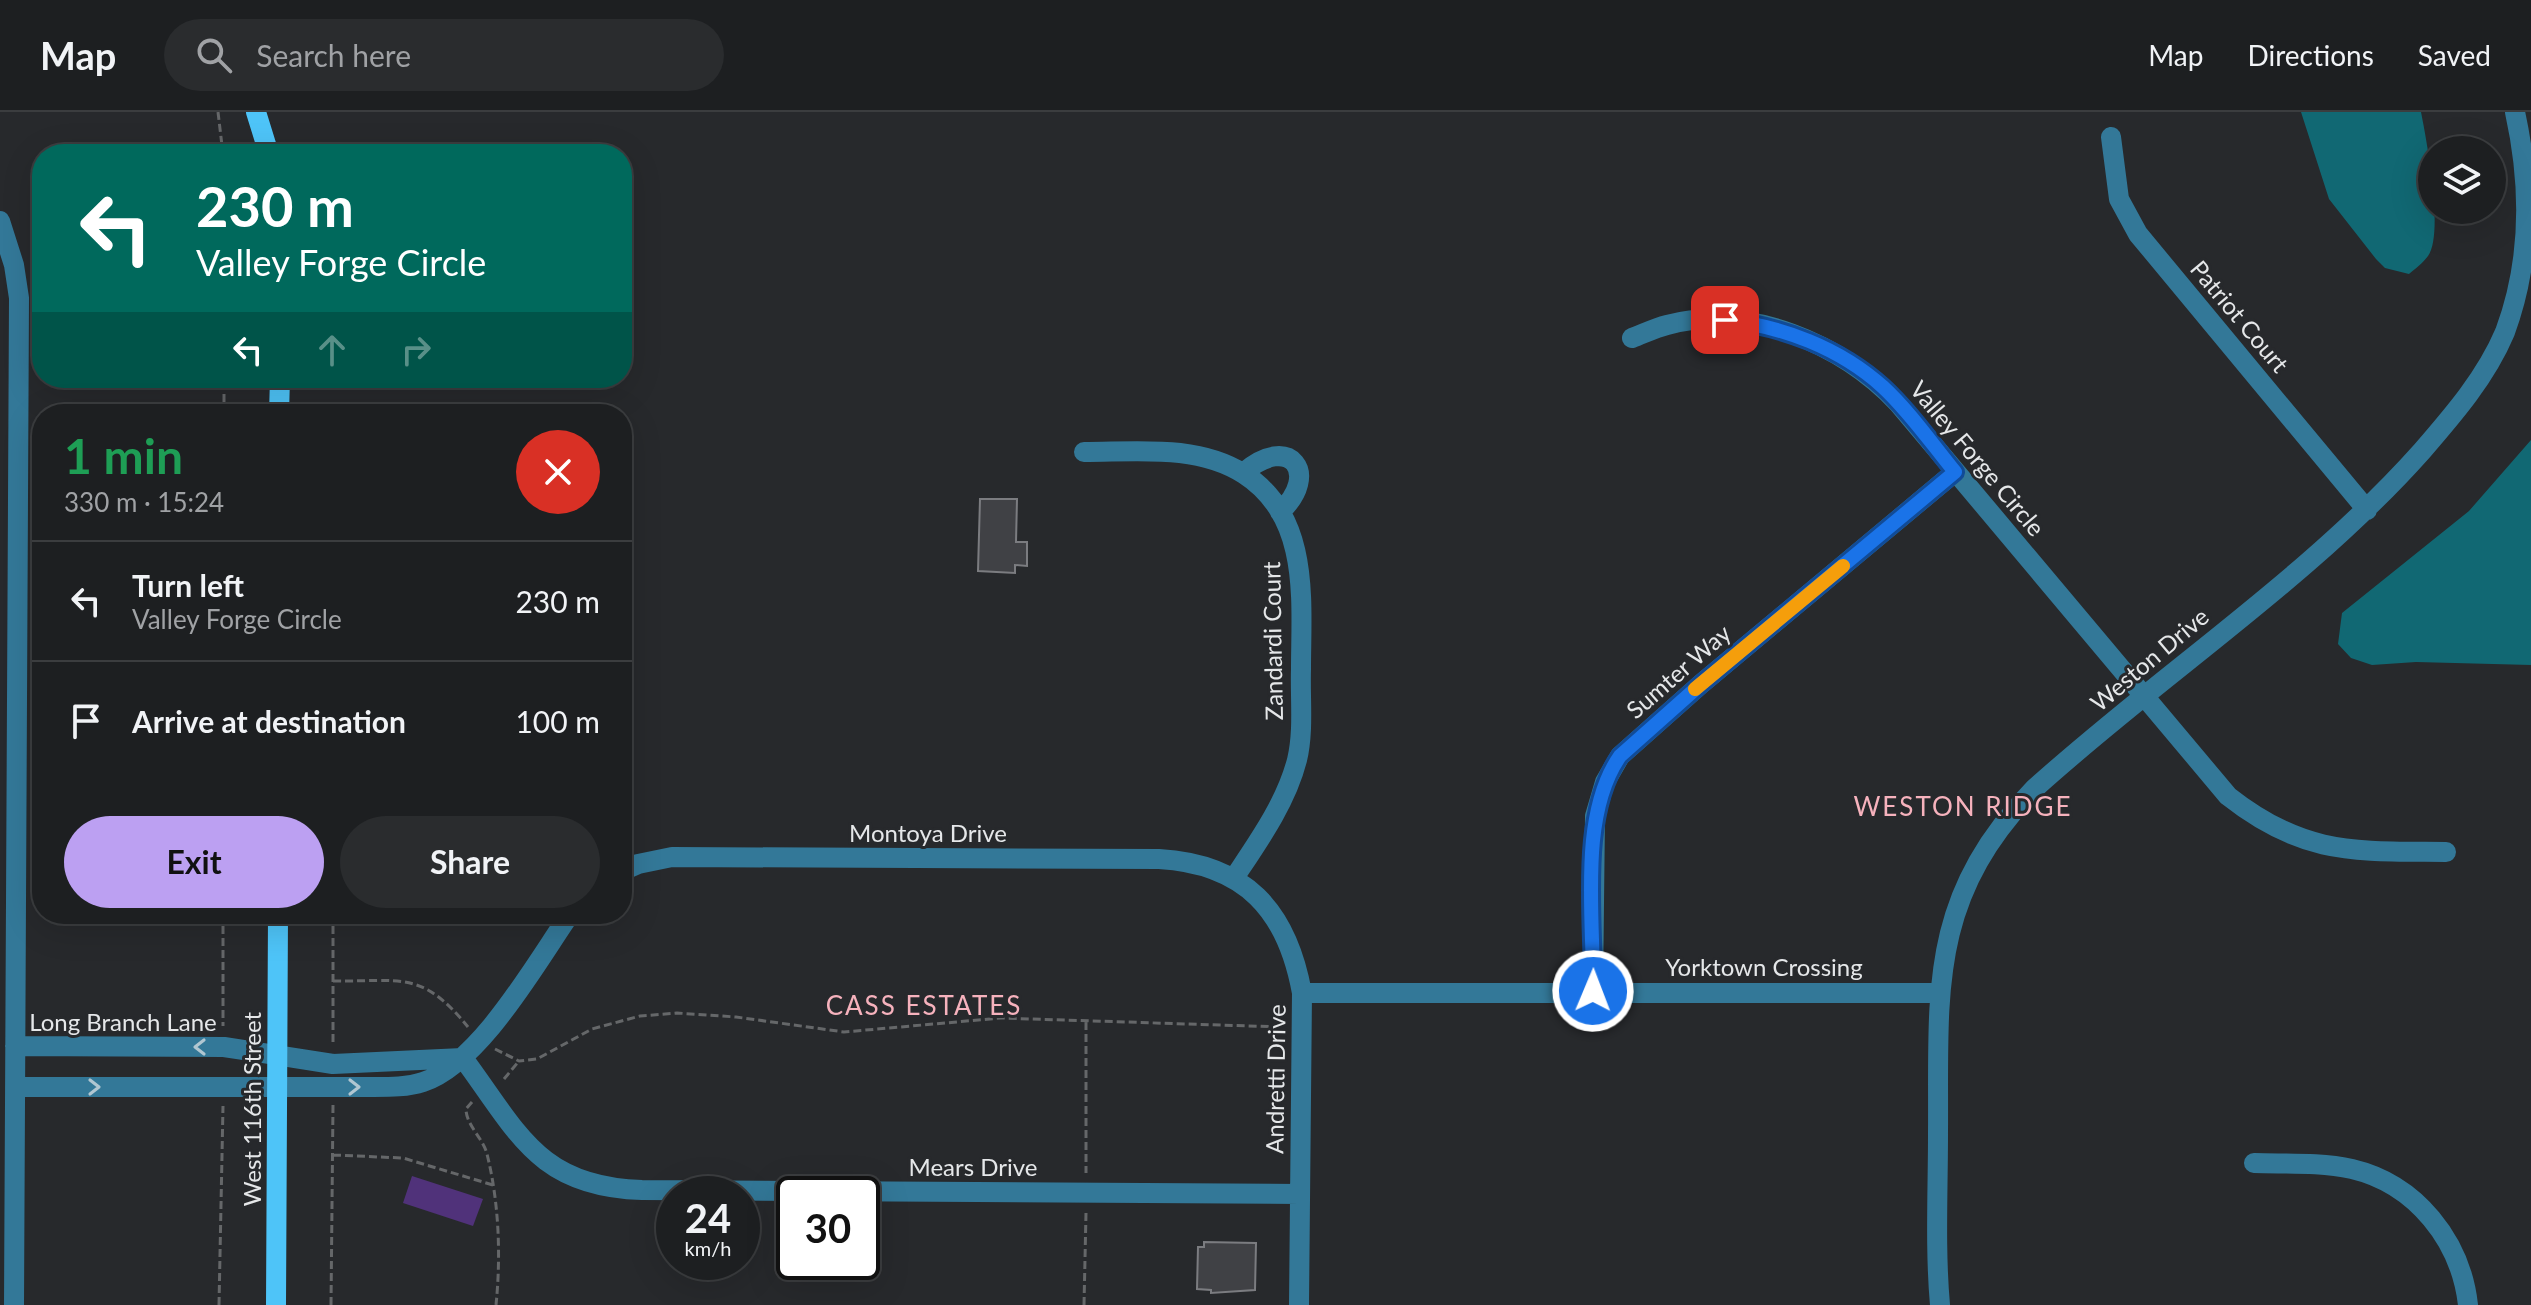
<!DOCTYPE html>
<meta charset="utf-8">
<style>
body{margin:0;font-family:Lato,sans-serif;background:#2a2c2e;color:#f1f3f6;height:100vh;display:flex;flex-direction:column;font-size:30px;white-space:nowrap}
*{box-sizing:border-box;margin:0}
p{font-size:26px;color:#a0a2a5}
.icon{flex:none;width:44px;height:44px;fill:none;stroke:currentColor;stroke-width:2;stroke-linecap:round;stroke-linejoin:round}
.map{position:relative;flex:1;overflow:hidden}
.side{position:absolute;left:32px;top:292px;width:600px;height:520px;display:flex;flex-direction:column;background:#1d1f21;border-radius:32px;box-shadow:0 8px 32px #0002,0 0 0 2px #3b3d3f}
.side>*{flex:none}
.top-card{position:absolute;left:32px;top:32px;width:600px;height:244px;border-radius:32px;box-shadow:0 8px 32px #0002,0 0 0 2px #3b3d3f;background:#00695c;color:#fff;overflow:hidden}
.tools{position:absolute;left:2418px;top:24px;display:grid;gap:16px}
.tools a{display:grid;place-items:center;width:88px;height:88px;border-radius:50%;background:#1d1f21;box-shadow:0 8px 32px #0002,0 0 0 2px #3b3d3f;font-size:40px}
.speed{position:absolute;left:656px;top:1064px;display:flex;gap:16px;font-size:40px;font-weight:700;text-align:center}
.speed>*{display:grid;place-content:center;width:104px;height:104px;border-radius:50%;background:#1d1f21;box-shadow:0 8px 32px #0002,0 0 0 2px #3b3d3f;line-height:1}
.speed small{font-size:20px;font-weight:400}
.speed .limit{border:4px solid #111;border-radius:12px;background:#fff;color:#111}
.pin{position:absolute;display:grid;place-items:center;width:68px;height:68px;color:#fff;margin:-34px;border-radius:16px;box-shadow:0 4px 12px #0006}
.me{position:absolute;width:88px;margin:-44px;rotate:1deg;stroke-linejoin:round;filter:drop-shadow(0 0 6px #0008)}
.turn{display:flex;align-items:center;gap:28px;height:168px;padding:0 32px;font-size:36px}
.turn .icon{width:104px;height:104px;stroke-width:2.5}
.turn b{display:block;font-size:56px;line-height:68px}
.lanes{display:flex;align-items:center;height:76px;padding:0 32px;background:#0003;justify-content:center;gap:40px;direction:ltr}
.lanes .off{opacity:.35}
.round{display:grid;place-items:center;flex:none;width:84px;height:84px;border-radius:42px;background:#2a2c2e}
.summary{display:flex;align-items:center;justify-content:space-between;height:136px;padding:0 32px}
h1{font-size:48px;font-weight:700;line-height:60px;color:#1e9e55}
.primary-button{display:flex;gap:16px;margin-top:auto;padding:16px 32px}
.primary-button a{flex:1;height:92px;border-radius:48px;background:#bca0f2;color:#111;font-size:32px;font-weight:700;line-height:92px;text-align:center}
.primary-button a+a{background:#2a2c2e;color:#f1f3f6}
ul{padding:0;list-style:none}
li{display:flex;align-items:center;gap:24px;height:120px;padding:0 32px;border-top:2px solid #3b3d3f}
li div{flex:1}
li b{display:block;font-size:30px}
li em{font-style:normal}
header{display:flex;align-items:center;gap:48px;box-sizing:border-box;height:112px;padding:0 40px;background:#1d1f21;border-bottom:2px solid #3b3d3f}
header strong{font-size:38px}
nav{display:flex;gap:44px;margin-inline-start:auto;font-size:28px}
.search{width:560px;height:72px;background:#2a2c2e;display:flex;align-items:center;gap:20px;box-sizing:border-box;padding:0 28px;border-radius:44px;color:#a0a2a5;font-size:30px}
.map>svg:first-child{display:block}
</style>
<header>
<strong>Map</strong>
<div class="search"><svg class="icon" aria-label="search" viewBox="0 0 24 24"><circle cx="10" cy="10" r="6"/><path d="M15 15l6 6"/></svg>Search here</div>
<nav><a>Map</a><a>Directions</a><a>Saved</a></nav>
</header>
<div class="map">
<svg width="2531" height="1193" viewBox="0 0 2531 1193">
<rect width="100%" height="100%" fill="#27292c"/>
<!-- green -->
<path fill="#50327a" d="M 412,1064 L 483,1087 L 473,1114 L 403,1091 Z"/>
<!-- water -->
<path fill="#116873" d="M 2301,0 L 2421,0 C 2427,30 2444,122 2428,144 C 2423,151 2415,157 2409,162 L 2385,156 L 2376,147 L 2329,87 Z
M 2531,328 L 2531,553 L 2416,550 L 2372,553 L 2351,546 L 2338,532 L 2342,501 L 2469,399 Z"/>
<!-- building -->
<path fill="#404145" stroke="#7b7c80" stroke-width="2" d="M 980,387 L 1017,387 L 1016,430 L 1027,430 L 1027,454 L 1015,453 L 1015,461 L 978,459 Z
M 1204,1130 L 1256,1131 L 1255,1178 L 1211,1181 L 1211,1178 L 1197,1177 L 1198,1135 L 1204,1135 Z"/>
<g fill="none" stroke-linecap="round" stroke-linejoin="round">
<!-- path -->
<path stroke="#656769" stroke-width="3" stroke-dasharray="8 4" stroke-linecap="butt" d="M 218,0 L 223,42
M 224,302 L 224,266
M 223,802 L 223,914
M 333,802 L 333,933
M 333,869 C 400,870 421,857 468,915
M 1086,910 L 1086,1061
M 495,937 L 519,949 L 537,947 L 592,917 L 640,904 L 677,901 L 736,905 L 844,920 L 1001,906 L 1281,915
M 504,967 L 519,949
M 472,990 L 466,997 C 466,1013 483,1026 487,1042 C 499,1090 501,1144 496,1193
M 333,1043 L 403,1046 L 493,1073
M 219,1193 L 223,994
M 331,1193 L 333,993
M 1084,1193 L 1086,1101"/>
<!-- minor -->
<path stroke="#337898" stroke-width="20" d="M 2111,25 L 2119,87 L 2138,122 L 2367,398
M 0,109 L 14,153 L 19,186 L 14,1193
M 1632,226 C 1643,222 1655,216 1667,213 C 1748,191 1842,232 1898,291 L 2228,684 C 2304,744 2355,739 2446,740
M 1084,340 C 1136,340 1197,332 1244,362 C 1311,405 1301,489 1301,557 C 1300,587 1304,619 1297,648 C 1286,691 1258,730 1234,766
M 1243,361 C 1290,320 1321,362 1280,400
M 622,759 L 638,752 L 672,745 L 1159,747 C 1245,752 1287,798 1302,881 L 1299,1193
M 1593,879 L 1595,704 L 1605,670 L 1620,644 L 1701,572 L 1955,360
M 1302,881 L 1938,881
M 15,934 L 224,935 L 333,952 L 463,946
M 463,946 C 518,1020 538,1075 642,1078 L 1300,1082
M 16,975 L 374,975 C 390,975 408,975 423,970 C 480,951 536,851 570,802
M 2254,1051 C 2286,1052 2320,1050 2352,1057 C 2416,1072 2461,1129 2468,1193
M 1940,1193 C 1935,1137 1938,1079 1938,1022 C 1939,881 1927,787 2034,677 C 2161,562 2308,467 2422,339 C 2454,302 2486,265 2505,220 C 2531,150 2531,73 2515,0"/>
<!-- major -->
<path stroke="#4ec4f8" stroke-width="20" d="M 256,0 L 269,42
M 279,302 L 280,266
M 276,1193 L 278,802"/>
</g>
<!-- one-way arrows -->
<defs><path id="oneway-chevron" d="M-2-3.5L2.5 0L-2 3.5" fill="none" stroke-width="1.6" stroke-linecap="round" stroke-linejoin="round" transform="scale(2)"/></defs>
<g stroke="#b0c6d1">
<use href="#oneway-chevron" transform="translate(200 935) rotate(-180)"/>
<use href="#oneway-chevron" transform="translate(94 975)"/>
<use href="#oneway-chevron" transform="translate(354 975)"/>
</g>
<g fill="none" stroke-linecap="round" stroke-linejoin="round">
<!-- route casing -->
<g stroke="#114b97" stroke-width="20">
<path id="route" d="M 1593,879 C 1594,807 1578,704 1620,644 L 1701,572 L 1955,360 C 1932,332 1910,300 1883,275 C 1840,236 1782,214 1725,208"/>
</g>
<!-- route -->
<use href="#route" stroke="#1a73e8" stroke-width="14"/>
<!-- slow -->
<path stroke="#f59e0b" stroke-width="14" d="M 1695,577 L 1843,454"/>
</g>
<g text-anchor="middle" dominant-baseline="central" stroke-width="6" stroke-linejoin="round" paint-order="stroke">
<!-- street labels -->
<g font-size="24" fill="#e5e7e9" stroke="#27292c">
<text transform="translate(2240 204) rotate(50)">Patriot Court</text>
<text transform="translate(1978 346) rotate(50)">Valley Forge Circle</text>
<text transform="translate(1272 529) rotate(-91)">Zandardi Court</text>
<text transform="translate(2149 547) rotate(-40)">Weston Drive</text>
<text transform="translate(1678 559) rotate(-41)">Sumter Way</text>
<text x="928" y="720">Montoya Drive</text>
<text x="1764" y="854">Yorktown Crossing</text>
<text x="123" y="909">Long Branch Lane</text>
<text transform="translate(1275 967) rotate(-89)">Andretti Drive</text>
<text transform="translate(251 997) rotate(-90)">West 116th Street</text>
<text x="973" y="1054">Mears Drive</text>
</g>
<!-- neighbourhood labels -->
<g font-size="26" letter-spacing="2" fill="#f6b2bd" stroke="#27292c">
<text x="1963" y="694">WESTON RIDGE</text>
<text x="924" y="893">CASS ESTATES</text>
</g>
</g>
</svg>
<div class="tools">
<a><svg class="icon" aria-label="layers" viewBox="0 0 24 24"><path d="M12 4l9 5-9 5-9-5zM3 14l9 5 9-5"/></svg></a>
</div>
<div class="speed"><div>24<small>km/h</small></div><div class="limit">30</div></div>
<div class="pin" style="left:1725px;top:208px;background:#d93025"><svg class="icon" aria-label="arrive" viewBox="0 0 24 24"><path d="M6 21V4h12l-3 4 3 4H6"/></svg></div>
<svg class="me" style="left:1593px;top:879px" viewBox="-20 -20 40 40"><circle r="17" fill="#1a73e8" stroke="#fff" stroke-width="3"/><path d="M0-11L8 9 0 5-8 9z" fill="#fff"/></svg>
<div class="top-card">
<div class="turn"><svg class="icon" aria-label="left" viewBox="0 0 24 24"><path d="M17 20v-9H6M10 6l-5 5 5 5"/></svg><div><b>230 m</b>Valley Forge Circle</div></div>
<div class="lanes"><svg class="icon" aria-label="left" viewBox="0 0 24 24"><path d="M17 20v-9H6M10 6l-5 5 5 5"/></svg><svg class="icon off" aria-label="ahead" viewBox="0 0 24 24"><path d="M12 20V5M6 11l6-6 6 6"/></svg><svg class="icon off" aria-label="right" viewBox="0 0 24 24"><path d="M7 20v-9h11M14 6l5 5-5 5"/></svg></div>
</div>
<section class="side">
<div class="summary"><div><h1>1 min</h1><p>330 m · 15:24</p></div><a class="round" style="background:#d93025;color:#fff"><svg class="icon" aria-label="close" viewBox="0 0 24 24"><path d="M6 6l12 12M18 6L6 18"/></svg></a></div>
<ul>
<li><svg class="icon" aria-label="left" viewBox="0 0 24 24"><path d="M17 20v-9H6M10 6l-5 5 5 5"/></svg><div><b>Turn left</b><p>Valley Forge Circle</p></div><em>230 m</em></li>
<li><svg class="icon" aria-label="arrive" viewBox="0 0 24 24"><path d="M6 21V4h12l-3 4 3 4H6"/></svg><div><b>Arrive at destination</b></div><em>100 m</em></li>
</ul>
<div class="primary-button"><a>Exit</a><a>Share</a></div>
</section>
</div>
